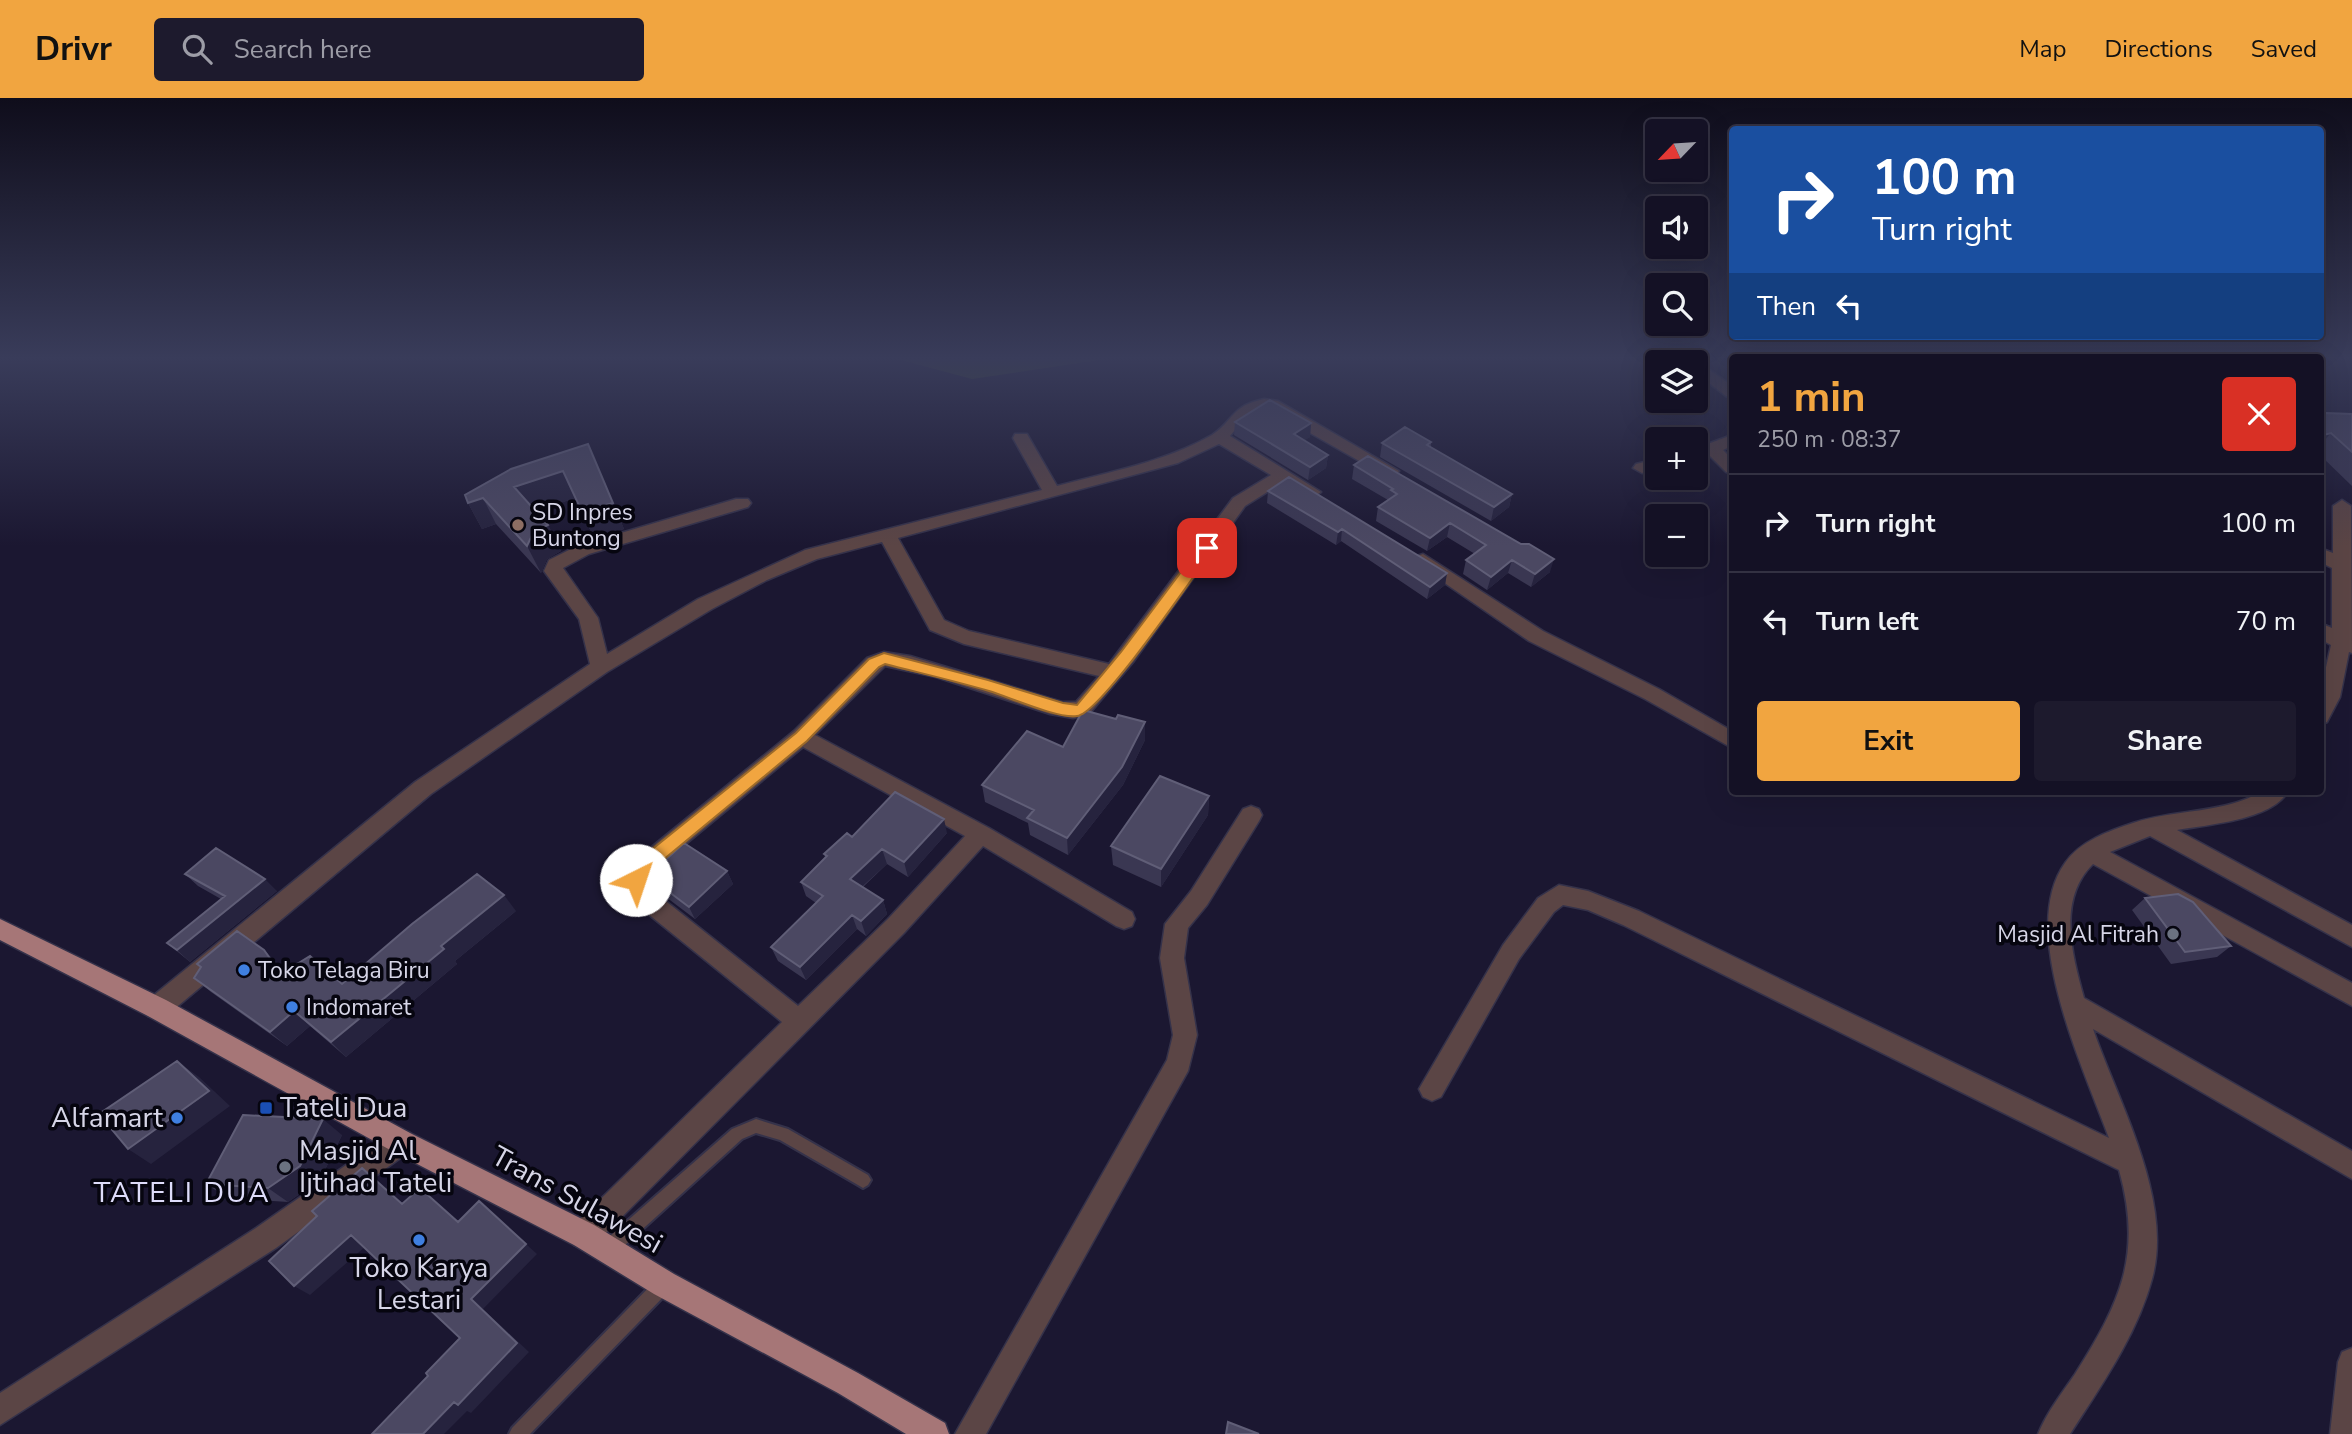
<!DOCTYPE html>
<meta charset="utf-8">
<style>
body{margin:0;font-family:"Nunito Sans",sans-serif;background:#1d1a2d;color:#f1f3f6;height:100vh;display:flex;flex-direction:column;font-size:26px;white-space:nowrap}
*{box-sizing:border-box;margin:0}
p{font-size:23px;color:#9d9da7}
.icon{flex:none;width:38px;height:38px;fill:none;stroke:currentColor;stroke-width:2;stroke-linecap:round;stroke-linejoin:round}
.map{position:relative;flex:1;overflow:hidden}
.panel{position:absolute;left:1729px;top:256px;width:595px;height:441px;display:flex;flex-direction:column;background:#141125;border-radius:7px;box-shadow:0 7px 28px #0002,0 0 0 2px #333142}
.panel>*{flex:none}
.guide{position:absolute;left:1729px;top:28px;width:595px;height:214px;border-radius:7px;box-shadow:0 7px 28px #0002,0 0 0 2px #333142;background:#1a4fa0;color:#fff;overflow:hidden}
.needle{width:46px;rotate:245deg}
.controls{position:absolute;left:1645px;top:21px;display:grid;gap:14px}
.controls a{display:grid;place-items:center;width:63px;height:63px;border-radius:7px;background:#141125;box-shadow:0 7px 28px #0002,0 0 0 2px #333142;font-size:35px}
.pin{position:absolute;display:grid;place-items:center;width:60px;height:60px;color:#fff;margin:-30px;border-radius:14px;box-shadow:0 4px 10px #0006}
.me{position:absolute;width:77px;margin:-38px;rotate:41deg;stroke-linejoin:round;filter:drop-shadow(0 0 5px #0008)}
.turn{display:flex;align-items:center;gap:24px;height:147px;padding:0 28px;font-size:32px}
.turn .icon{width:91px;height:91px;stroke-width:2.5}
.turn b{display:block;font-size:49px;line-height:60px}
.then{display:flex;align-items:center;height:66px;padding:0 28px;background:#0003;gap:14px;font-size:26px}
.round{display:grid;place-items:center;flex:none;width:74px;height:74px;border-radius:7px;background:#1d1a2d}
.head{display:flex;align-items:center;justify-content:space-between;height:119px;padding:0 28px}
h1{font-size:42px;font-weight:700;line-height:52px;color:#f1a540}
.action{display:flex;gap:14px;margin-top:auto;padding:14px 28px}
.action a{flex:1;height:80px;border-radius:7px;background:#f1a540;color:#111;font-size:28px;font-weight:700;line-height:80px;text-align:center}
.action a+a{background:#1d1a2d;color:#f1f3f6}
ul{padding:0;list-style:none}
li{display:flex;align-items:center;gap:21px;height:98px;padding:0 28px;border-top:2px solid #333142}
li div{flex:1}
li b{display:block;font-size:26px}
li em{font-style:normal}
header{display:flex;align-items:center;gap:42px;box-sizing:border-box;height:98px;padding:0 35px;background:#f1a540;color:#111}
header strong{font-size:33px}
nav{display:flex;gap:38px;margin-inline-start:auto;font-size:24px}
.search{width:490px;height:63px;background:#1d1a2d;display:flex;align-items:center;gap:18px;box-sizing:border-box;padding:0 24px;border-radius:7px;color:#9d9da7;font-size:26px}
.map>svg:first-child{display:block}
</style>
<header>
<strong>Drivr</strong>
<div class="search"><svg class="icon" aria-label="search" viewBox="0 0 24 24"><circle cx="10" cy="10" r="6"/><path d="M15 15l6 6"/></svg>Search here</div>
<nav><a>Map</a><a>Directions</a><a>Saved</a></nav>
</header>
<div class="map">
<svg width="2352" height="1336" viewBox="0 0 2352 1336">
<rect width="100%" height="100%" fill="#1b1731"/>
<!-- green -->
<path fill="#3b4829" d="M 897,261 L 1106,261 L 972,281 Z"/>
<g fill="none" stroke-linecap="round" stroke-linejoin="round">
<!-- service casing -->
<g stroke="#35324a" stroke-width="4">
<path id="service" d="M 756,1021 L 788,1031 L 868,1077 L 871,1082 L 868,1087 L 863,1090 L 858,1087 L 780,1042 L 756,1035 L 742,1041 L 614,1157 L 608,1159 L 602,1157 L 600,1151 L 602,1145 L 732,1031 Z
M 664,1178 L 670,1180 L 672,1186 L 670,1192 L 530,1336 L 509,1336 L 512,1330 L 658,1180 Z"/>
</g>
<!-- minor casing -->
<g stroke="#35324a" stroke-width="3">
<path id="minor" d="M 1696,262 L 1732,288 L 1732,300 L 1726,298 L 1696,275 L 1696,264 L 1690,264 Z
M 1264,301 L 1278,303 L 1399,373 L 1396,377 L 1384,377 L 1268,311 C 1252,311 1240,326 1230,338 L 1321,394 L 1312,400 L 1283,384 L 1245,408 L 1134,563 L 1089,616 L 1073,620 L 1050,616 L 936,579 L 885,568 L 815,637 L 989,730 L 1132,814 L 1135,821 L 1132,828 L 1124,831 L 1116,828 L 983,748 L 904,835 L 594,1147 L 584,1151 L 574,1147 L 570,1137 L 574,1127 L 782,924 L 637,807 L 625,782 L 643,756 L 794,633 L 867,560 L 884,554 L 910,558 L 1062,604 L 1076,604 L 1099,578 L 964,546 L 930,532 L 882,444 L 817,461 L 767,482 L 712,511 L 607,574 L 431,696 L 166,918 L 157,921 L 148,918 L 145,910 L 148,902 L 415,684 L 590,566 L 579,521 L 544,473 L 549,462 L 577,448 L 736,401 L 748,401 L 751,405 L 748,409 L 589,456 L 563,470 L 598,520 L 607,556 L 698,501 L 805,452 L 1042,392 L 1013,340 L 1015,336 L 1027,336 L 1057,388 C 1108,374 1165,364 1212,337 C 1234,323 1230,308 1264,301 ZM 1219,346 L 1271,377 L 1233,400 L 1109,566 L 969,533 L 944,522 L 898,440 L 1178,365 ZM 803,649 L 965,738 L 888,821 L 798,908 L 653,793 L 648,783 L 659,768 Z
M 1732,337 L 1732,348 L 1723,352 L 1732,361 L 1732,375 L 1726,374 L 1703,351 L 1705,347 Z
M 1657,361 L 1657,371 L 1642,375 L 1633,370 L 1636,366 Z
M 2342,402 L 2351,408 L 2352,555 L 2349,554 L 2340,599 L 2327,624 L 2320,627 L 2320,596 L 2331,547 L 2320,541 L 2320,525 L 2332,530 L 2332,470 L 2320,464 L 2320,450 L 2333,455 L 2333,408 Z
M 1423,456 L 1543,533 L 1659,591 L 1732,633 L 1732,650 L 1645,601 L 1529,543 L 1417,466 L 1414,462 L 1417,458 Z
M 2262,693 L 2288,693 C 2273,722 2206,727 2177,732 L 2352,827 L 2352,849 L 2150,738 L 2110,754 L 2352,885 L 2352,908 L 2093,766 C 2057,801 2072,857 2084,900 L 2352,1053 L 2352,1081 L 2093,931 C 2118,1004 2174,1102 2152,1181 C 2137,1237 2101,1288 2070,1336 L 2038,1336 C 2047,1314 2062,1295 2075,1276 C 2120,1205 2143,1157 2119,1072 L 1623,827 L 1588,812 L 1563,807 L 1554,814 L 1519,861 L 1441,999 L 1432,1003 L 1423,999 L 1419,991 L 1503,847 L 1538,800 L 1559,787 L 1588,793 L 1639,813 L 2109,1040 C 2084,971 2017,832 2065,765 C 2080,743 2109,733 2133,725 C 2174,711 2225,716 2262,693 Z
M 1251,708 L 1259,711 L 1262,717 L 1259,723 L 1207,807 L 1188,830 L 1184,860 L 1197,937 L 1188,973 L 986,1336 L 955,1336 L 1167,962 L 1173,937 L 1160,860 L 1165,826 L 1191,793 L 1243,711 Z
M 401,1032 L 410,1035 L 414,1044 L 410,1053 L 276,1150 L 0,1327 L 0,1295 L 256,1130 L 392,1035 Z
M 2352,1250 L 2352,1336 L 2330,1336 L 2338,1264 L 2342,1254 Z"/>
</g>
<!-- trunk casing -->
<g stroke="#35324a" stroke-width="3">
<path id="trunk" d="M 0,821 L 166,902 L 410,1035 L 594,1127 L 674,1176 L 858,1275 L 945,1325 L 949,1336 L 906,1336 L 838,1295 L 654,1196 L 574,1147 L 392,1053 L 148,918 L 0,842 Z"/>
</g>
<!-- service -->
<use href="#service" fill="#5b4545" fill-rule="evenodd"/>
<!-- minor -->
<use href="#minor" fill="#5b4545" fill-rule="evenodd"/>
<!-- trunk -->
<use href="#trunk" fill="#a67677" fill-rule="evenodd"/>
</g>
<!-- wall -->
<path fill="#3a3752" d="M 2352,316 L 2352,388 L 2320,357 L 2320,317 Z
M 1235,324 L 1311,325 L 1310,339 L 1304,342 L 1328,357 L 1326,370 L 1308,382 L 1234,337 Z
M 1431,344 L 1431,349 L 1512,396 L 1509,409 L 1491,423 L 1380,359 L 1382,345 Z
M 588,346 L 624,431 L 594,440 L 575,400 L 536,413 L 548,427 L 561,453 L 547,461 L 541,475 L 496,426 L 482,431 L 468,405 Z
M 1354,367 L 1550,474 L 1531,489 L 1508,475 L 1487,492 L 1463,476 L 1466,462 L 1475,456 L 1447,439 L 1427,453 L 1376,423 L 1378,409 L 1388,402 L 1352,381 Z
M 1268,393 L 1447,475 L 1445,487 L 1427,501 L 1341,443 L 1336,447 L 1267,405 Z
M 1116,621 L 1145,624 L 1145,642 L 1123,687 L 1068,757 L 1030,737 L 1028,725 L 985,704 L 982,687 L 1063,649 Z
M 1209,698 L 1208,717 L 1161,789 L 1113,767 L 1111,748 Z
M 947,735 L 908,779 L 887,766 L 863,789 L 883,802 L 887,816 L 866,838 L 857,831 L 806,882 L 778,863 L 771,849 L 816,805 L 806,798 L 801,784 L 825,759 L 824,756 Z
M 727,773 L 733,786 L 695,821 L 654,790 L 648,778 Z
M 185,776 L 277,793 L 190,864 L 167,845 L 221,801 L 198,788 Z
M 2145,800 L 2231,848 L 2217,859 L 2171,866 L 2132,812 Z
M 516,813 L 455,863 L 457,866 L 346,959 L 310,928 L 287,948 L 211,894 L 194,880 L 280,867 L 285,874 L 342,886 Z
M 342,1037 L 320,1082 L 288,1104 L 228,1100 L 206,1086 Z"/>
<!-- shaded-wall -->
<path fill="#26233e" d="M 1311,325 L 1310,339 L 1293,350 L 1294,336 Z
M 2331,335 L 2320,348 L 2320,338 Z
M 1328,357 L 1326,370 L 1308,382 L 1310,369 Z
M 563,373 L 575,400 L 528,416 L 514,389 Z
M 1512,396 L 1509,409 L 1491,423 L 1494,409 Z
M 483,400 L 496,426 L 482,431 L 468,405 Z
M 613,405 L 624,431 L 594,440 L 582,414 Z
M 1450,425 L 1447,439 L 1427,453 L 1430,440 Z
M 548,427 L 561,453 L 547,461 L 541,475 L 527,448 L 533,435 Z
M 1342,431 L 1341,443 L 1336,447 L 1338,434 Z
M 1554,461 L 1550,474 L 1531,489 L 1535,476 Z
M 1512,462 L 1508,475 L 1487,492 L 1491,479 Z
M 1447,475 L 1445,487 L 1427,501 L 1430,489 Z
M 1145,624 L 1145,642 L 1123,687 L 1068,757 L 1067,740 Z
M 1209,698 L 1208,717 L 1161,789 L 1161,771 Z
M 944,721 L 947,735 L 908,779 L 904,764 Z
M 882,751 L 887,766 L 855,795 L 850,781 Z
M 727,773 L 733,786 L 695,821 L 689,809 Z
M 265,781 L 277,793 L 190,864 L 177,852 Z
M 504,797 L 516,813 L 455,863 L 457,866 L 346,959 L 331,944 L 441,848 Z
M 883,802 L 887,816 L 866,838 L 861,823 Z
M 852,817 L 857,831 L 806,882 L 800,869 Z
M 264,852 L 280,867 L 297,891 L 281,876 Z
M 294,913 L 310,928 L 287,948 L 270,934 Z
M 177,963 L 199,979 L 230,1008 L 151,1066 L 128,1051 Z
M 323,1021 L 342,1037 L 320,1082 L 288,1104 L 268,1090 Z
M 362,1070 L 376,1081 L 416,1117 L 402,1106 Z
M 351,1137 L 366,1148 L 310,1197 L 294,1188 Z
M 526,1146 L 537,1156 L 483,1211 L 529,1254 L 471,1315 L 467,1313 L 444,1336 L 423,1336 L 454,1304 L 471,1201 Z"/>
<!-- building -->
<path fill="#4b4862" stroke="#605e77" stroke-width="2" d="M 1270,302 L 1311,325 L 1294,336 L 1328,357 L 1310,369 L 1235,324 Z
M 2326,315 L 2352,316 L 2352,354 L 2331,335 L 2320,338 L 2320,317 Z
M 1405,329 L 1431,344 L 1427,347 L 1512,396 L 1494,409 L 1382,345 Z
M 588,346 L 613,405 L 582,414 L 563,373 L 514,389 L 548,427 L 533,435 L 527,448 L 483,400 L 468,405 L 465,397 L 511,371 Z
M 1368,358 L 1521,446 L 1529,446 L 1554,461 L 1535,476 L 1512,462 L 1491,479 L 1466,462 L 1486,447 L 1450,425 L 1430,440 L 1378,409 L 1397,396 L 1391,392 L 1393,391 L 1354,367 Z
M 1289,379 L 1447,475 L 1430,489 L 1342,431 L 1338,434 L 1268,393 Z
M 1083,612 L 1116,621 L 1118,617 L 1145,624 L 1122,669 L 1067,740 L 1027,720 L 1034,712 L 982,687 L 1027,633 L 1063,649 Z
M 1160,678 L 1209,698 L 1161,771 L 1111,748 Z
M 895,694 L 944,721 L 904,764 L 882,751 L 850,781 L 883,802 L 861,823 L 852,817 L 800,869 L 771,849 L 823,798 L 801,784 L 827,758 L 824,756 L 847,735 L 852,739 Z
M 684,745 L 727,773 L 689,809 L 648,778 Z
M 216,750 L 265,781 L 177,852 L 167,845 L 225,798 L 185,776 Z
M 477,776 L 504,797 L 441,848 L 444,851 L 331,944 L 294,913 L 270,934 L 194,880 L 201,869 L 197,866 L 237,833 L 264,852 L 281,876 L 310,858 L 342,886 L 412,826 Z
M 2178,796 L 2193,804 L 2231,848 L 2185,854 L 2145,800 Z
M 177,963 L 209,993 L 128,1051 L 99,1016 Z
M 243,1017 L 323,1021 L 300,1068 L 268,1090 L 206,1086 Z
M 362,1070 L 402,1106 L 420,1090 L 458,1124 L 479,1103 L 526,1146 L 471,1201 L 517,1245 L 458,1307 L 454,1304 L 423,1336 L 372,1336 L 428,1278 L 426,1275 L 460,1240 L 351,1137 L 294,1188 L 269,1163 L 317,1118 L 312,1113 Z
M 1228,1324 L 1259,1336 L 1226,1336 Z"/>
<!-- sky -->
<linearGradient id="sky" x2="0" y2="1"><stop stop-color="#0f0d1b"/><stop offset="0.58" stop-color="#393c5a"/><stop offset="1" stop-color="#393c5a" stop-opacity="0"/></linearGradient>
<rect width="2352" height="448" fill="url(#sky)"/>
<!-- route -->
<path fill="#f1a540" stroke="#9d6b2a" stroke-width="2" d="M 1207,445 L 1214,450 L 1212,453 C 1193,479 1100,616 1077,618 C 1058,621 1009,599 989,593 C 955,583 920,575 885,566 L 879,569 L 807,643 L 657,767 L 642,787 L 630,787 L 628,782 L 645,757 L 796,635 L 869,561 L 884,555 L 988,582 L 1063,605 L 1077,607 L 1121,554 L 1202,446 Z"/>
<!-- markers -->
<circle fill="#8d6e63" stroke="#06050f" stroke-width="2.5" cx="518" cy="427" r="7"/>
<g fill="#6b7280" stroke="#06050f" stroke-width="2.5">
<circle cx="2173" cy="836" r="7"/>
<circle cx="285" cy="1069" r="7"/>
</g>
<g fill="#3f7fe0" stroke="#06050f" stroke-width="2.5">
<circle cx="244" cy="872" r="7"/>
<circle cx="292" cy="909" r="7"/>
<circle cx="177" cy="1020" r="7"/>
<circle cx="419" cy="1142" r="7"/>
</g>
<rect fill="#1a4fb4" stroke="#06050f" stroke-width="2.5" x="259" y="1003" width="14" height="14" rx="3.5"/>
<g text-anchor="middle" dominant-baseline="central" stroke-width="7" stroke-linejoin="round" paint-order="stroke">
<!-- poi labels -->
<g font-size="23" fill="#d6d5e7" stroke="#06050f" text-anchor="start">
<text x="532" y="414">SD Inpres<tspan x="532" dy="26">Buntong</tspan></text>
<text x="2159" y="836" text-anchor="end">Masjid Al Fitrah</text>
<text x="258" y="872">Toko Telaga Biru</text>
<text x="306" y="909">Indomaret</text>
</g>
<!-- near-poi labels -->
<g font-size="28" fill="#d6d5e7" stroke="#06050f" text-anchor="start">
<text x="280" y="1010">Tateli Dua</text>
<text x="163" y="1020" text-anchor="end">Alfamart</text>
<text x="299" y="1053">Masjid Al<tspan x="299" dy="32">Ijtihad Tateli</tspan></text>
<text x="419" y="1170" text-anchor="middle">Toko Karya<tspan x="419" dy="32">Lestari</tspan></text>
</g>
<!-- near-neighbourhood labels -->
<g font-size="28" letter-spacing="2" fill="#dedcfa" stroke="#06050f">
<text x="182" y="1095">TATELI DUA</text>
</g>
<!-- near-street labels -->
<g font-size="28" fill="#d6d5e7" stroke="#06050f">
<text transform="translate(577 1102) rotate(29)">Trans Sulawesi</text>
</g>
</g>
</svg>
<div class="controls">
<a><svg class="needle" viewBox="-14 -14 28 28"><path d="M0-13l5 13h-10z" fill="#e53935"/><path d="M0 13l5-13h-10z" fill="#9d9da7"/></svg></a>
<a><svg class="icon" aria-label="sound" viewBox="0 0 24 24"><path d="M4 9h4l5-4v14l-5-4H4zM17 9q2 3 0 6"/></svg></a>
<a><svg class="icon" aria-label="search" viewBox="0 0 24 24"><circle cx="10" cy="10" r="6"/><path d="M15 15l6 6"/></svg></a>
<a><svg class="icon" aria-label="layers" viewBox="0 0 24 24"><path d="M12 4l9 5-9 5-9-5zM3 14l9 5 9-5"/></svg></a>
<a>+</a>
<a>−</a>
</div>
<div class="pin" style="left:1207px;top:450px;background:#d93025"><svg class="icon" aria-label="arrive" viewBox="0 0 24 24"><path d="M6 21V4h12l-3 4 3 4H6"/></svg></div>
<svg class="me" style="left:636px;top:782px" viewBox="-20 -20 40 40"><circle r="19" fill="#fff"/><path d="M0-13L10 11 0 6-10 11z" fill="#f1a540"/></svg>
<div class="guide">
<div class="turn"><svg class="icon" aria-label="right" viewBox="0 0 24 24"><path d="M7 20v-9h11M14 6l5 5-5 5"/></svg><div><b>100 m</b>Turn right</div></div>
<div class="then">Then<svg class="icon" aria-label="left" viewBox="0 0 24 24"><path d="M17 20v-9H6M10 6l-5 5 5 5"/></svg></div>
</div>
<section class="panel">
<div class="head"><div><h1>1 min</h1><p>250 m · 08:37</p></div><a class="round" style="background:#d93025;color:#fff"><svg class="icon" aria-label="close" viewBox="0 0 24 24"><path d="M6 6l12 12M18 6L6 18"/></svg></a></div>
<ul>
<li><svg class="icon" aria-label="right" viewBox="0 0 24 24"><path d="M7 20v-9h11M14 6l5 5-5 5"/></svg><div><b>Turn right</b></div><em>100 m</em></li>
<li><svg class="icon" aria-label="left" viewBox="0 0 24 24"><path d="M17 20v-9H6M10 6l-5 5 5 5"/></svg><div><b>Turn left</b></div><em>70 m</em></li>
</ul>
<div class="action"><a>Exit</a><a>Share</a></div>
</section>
</div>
